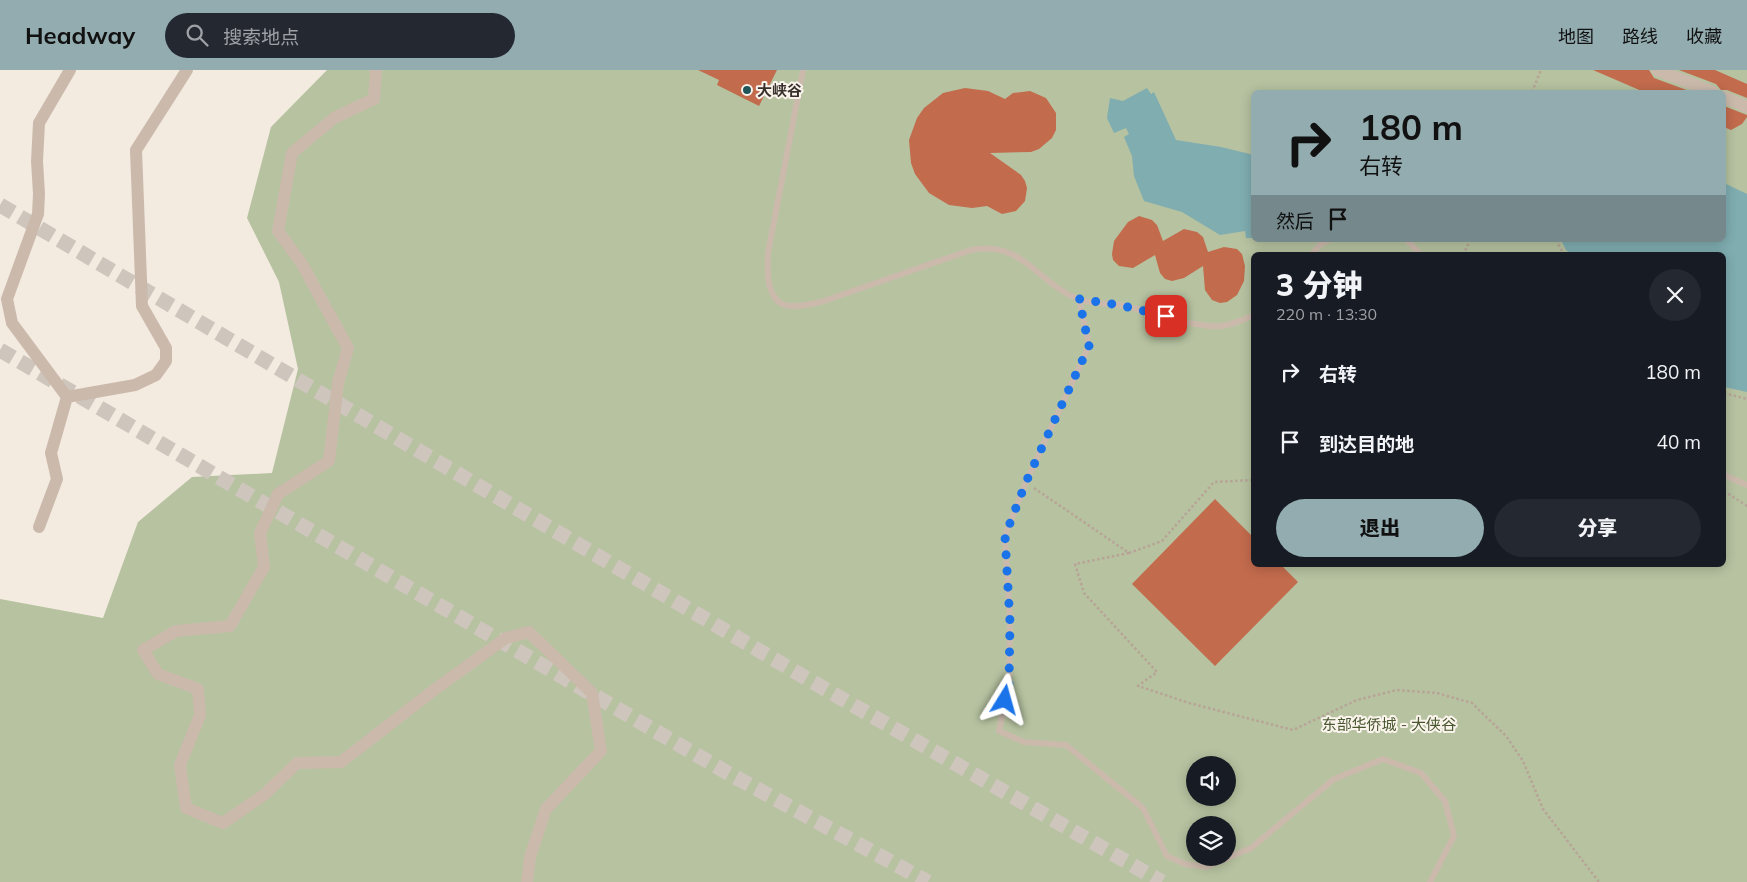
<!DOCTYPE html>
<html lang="zh">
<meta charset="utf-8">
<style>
body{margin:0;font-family:Mulish,"Noto Sans SC",sans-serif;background:#242831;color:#f1f3f6;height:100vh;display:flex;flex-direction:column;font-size:19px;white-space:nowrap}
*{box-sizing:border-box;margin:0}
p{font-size:16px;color:#9ea1a6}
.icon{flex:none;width:28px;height:28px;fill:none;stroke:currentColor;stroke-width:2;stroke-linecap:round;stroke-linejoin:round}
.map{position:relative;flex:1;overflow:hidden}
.side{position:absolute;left:1251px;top:182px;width:475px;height:315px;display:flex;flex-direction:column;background:#171b24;border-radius:8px;box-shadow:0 2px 12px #0003}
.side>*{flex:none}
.guide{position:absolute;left:1251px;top:20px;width:475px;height:152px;border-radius:8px;box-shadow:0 2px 12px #0003;background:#93acb0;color:#111;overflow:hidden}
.buttons{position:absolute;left:1186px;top:686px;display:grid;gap:10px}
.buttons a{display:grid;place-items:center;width:50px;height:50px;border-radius:50%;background:#171b24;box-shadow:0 2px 12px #0003;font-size:25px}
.pin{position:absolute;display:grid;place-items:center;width:42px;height:42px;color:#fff;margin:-21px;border-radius:10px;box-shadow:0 2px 8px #0006}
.me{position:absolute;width:55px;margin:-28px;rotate:8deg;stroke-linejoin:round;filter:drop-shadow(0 0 4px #0008)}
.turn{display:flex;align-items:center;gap:18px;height:105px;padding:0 25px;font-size:22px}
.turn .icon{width:65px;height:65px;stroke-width:2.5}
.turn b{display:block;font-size:35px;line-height:42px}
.then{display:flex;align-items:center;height:48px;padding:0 25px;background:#0003;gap:10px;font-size:19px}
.round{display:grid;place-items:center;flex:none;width:52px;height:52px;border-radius:26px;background:#242831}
.summary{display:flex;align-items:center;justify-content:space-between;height:85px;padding:0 25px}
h1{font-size:30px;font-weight:800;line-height:38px}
.action{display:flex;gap:10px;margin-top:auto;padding:10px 25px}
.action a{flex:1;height:58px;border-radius:30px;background:#93acb0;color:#111;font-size:20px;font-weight:800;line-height:58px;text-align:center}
.action a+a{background:#242831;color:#f1f3f6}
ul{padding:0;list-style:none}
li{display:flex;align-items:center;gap:15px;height:70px;padding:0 25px}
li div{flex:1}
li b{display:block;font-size:19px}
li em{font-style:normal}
header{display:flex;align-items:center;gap:30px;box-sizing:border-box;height:70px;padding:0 25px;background:#93acb0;color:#111}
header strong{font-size:24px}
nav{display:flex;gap:28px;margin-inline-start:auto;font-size:18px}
.search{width:350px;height:45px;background:#242831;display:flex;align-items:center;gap:12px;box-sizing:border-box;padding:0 18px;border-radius:28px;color:#9ea1a6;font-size:19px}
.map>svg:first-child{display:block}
</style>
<header>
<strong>Headway</strong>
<div class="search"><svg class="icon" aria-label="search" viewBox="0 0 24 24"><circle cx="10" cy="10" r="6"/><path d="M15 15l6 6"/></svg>搜索地点</div>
<nav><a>地图</a><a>路线</a><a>收藏</a></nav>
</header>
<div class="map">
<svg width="1747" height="812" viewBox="0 0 1747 812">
<rect width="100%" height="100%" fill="#f3eae0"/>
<!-- green -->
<path fill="#b6c2a0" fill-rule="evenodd" d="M 327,0 L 1747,0 L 1747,812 L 0,812 L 0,529 L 103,548 L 138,452 L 192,407 L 272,403 L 298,299 L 279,212 L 247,148 L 271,57 ZM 1254,22 L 1724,22 L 1724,170 L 1254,170 ZM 1254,185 L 1724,185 L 1724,495 L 1254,495 ZM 1195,695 L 1228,695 L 1228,728 L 1195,728 ZM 1195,755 L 1228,755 L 1228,788 L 1195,788 Z"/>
<!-- water -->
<path fill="#7fadb0" d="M 1147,18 L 1151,24 L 1154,22 L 1176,70 L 1221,77 L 1254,85 L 1254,168 L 1246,168 L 1245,161 L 1220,165 L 1182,142 L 1144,131 L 1134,106 L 1132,86 L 1124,67 L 1129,64 L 1126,58 L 1114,63 L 1107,48 L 1110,28 L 1123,31 Z
M 1724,113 L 1747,124 L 1747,322 L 1724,317 L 1724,185 L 1572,185 L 1566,180 L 1561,170 L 1724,170 Z"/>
<!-- building -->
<path fill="#c36b4d" d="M 698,0 L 777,0 L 759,36 L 717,15 L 719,10 Z
M 1593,0 L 1649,0 L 1654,8 L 1692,22 L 1644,22 Z
M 1679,0 L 1715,0 L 1747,14 L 1747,28 L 1727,20 L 1721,20 L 1716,14 Z
M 965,18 L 988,21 L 1005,29 L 1013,23 L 1030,21 L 1046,28 L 1056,43 L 1056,60 L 1052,68 L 1039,79 L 1031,82 L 990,83 L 1021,105 L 1025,111 L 1027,118 L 1025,131 L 1016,141 L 1002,144 L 987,136 L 972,138 L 949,135 L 929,123 L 915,104 L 911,93 L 909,70 L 917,48 L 924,38 L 943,23 Z
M 1724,36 L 1747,45 L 1747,47 L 1742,54 L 1731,60 L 1724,57 Z
M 1139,146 L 1152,150 L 1157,155 L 1163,171 L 1184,159 L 1197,162 L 1203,167 L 1208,182 L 1224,177 L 1237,179 L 1242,184 L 1245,196 L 1244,211 L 1237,225 L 1227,232 L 1220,233 L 1212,230 L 1205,220 L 1203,196 L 1184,208 L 1172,211 L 1165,209 L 1160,203 L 1155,185 L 1133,198 L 1119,196 L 1113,190 L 1112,184 L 1114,171 L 1128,152 Z
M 1215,429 L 1254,468 L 1254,495 L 1281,495 L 1298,512 L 1215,596 L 1132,514 Z"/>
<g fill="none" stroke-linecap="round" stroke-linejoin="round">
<!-- highway-tunnel -->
<path stroke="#cec5bc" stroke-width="15" stroke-dasharray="15 8" stroke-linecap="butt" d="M 0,135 L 811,611 L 1162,812
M 0,280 L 726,702 L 928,812"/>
<!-- path -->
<path stroke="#b7a496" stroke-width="2.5" stroke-dasharray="2.5 2.5" stroke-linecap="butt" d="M 1532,22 L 1541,0
M 1556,170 L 1564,185
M 1463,185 L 1470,170
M 1724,323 L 1747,329
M 1034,418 L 1129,483 L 1162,471 L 1214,412 L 1254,410
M 1724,421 L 1747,436
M 1129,483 L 1075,494 L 1084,523 L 1157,602 L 1138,616 L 1189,633 L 1293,660 L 1357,630 L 1397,620 L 1437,623 L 1472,633 L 1506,666 L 1523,691 L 1543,739 L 1599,812"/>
<!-- lane -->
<path stroke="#cbbaac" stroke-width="6" d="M 803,0 L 768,183 C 767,201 766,234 790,236 C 801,237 811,234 821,232 L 971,180 C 1023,170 1037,213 1078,229 C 1091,234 1107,233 1120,235 C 1150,241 1192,258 1221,256 C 1233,255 1243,250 1254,245
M 1407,170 L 1421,185
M 1311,185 L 1321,174 L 1329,170
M 1079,229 L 1089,276 L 1026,412 L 1005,466 L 1010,552 L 1009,614 L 999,661 L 1024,672 L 1066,675 L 1143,738 L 1167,786 L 1185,794 L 1206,797 L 1251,778 L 1334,709 L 1383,689 L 1421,703 L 1445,731 L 1454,766 L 1430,812
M 1724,405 L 1747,415"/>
<!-- street -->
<path stroke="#cbbaac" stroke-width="12" d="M 376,0 L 374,29 L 334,48 L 292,83 L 278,161 L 302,194 L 348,278 L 338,313 L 329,391 L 278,424 L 260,463 L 264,497 L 230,556 L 176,561 L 143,580 L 158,604 L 198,619 L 200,645 L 180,695 L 186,738 L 223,753 L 265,724 L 297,693 L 341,692 L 434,620 L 506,568 L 529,562 L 592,623 L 601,681 L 546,739 L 530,787 L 527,812
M 1657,0 L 1713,22
M 1724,27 L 1747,37
M 67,327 L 135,315 L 156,305 L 166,291 L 166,278 L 142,236 L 136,80 L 187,0
M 39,457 L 57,409 L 51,383 L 67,327 L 12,253 L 7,229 L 38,144 L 39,124 L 37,91 L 39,53 L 70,0"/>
</g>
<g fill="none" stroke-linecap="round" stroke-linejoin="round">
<!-- route -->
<path stroke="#1a73e8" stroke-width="9" stroke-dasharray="0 16.2" d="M 1005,630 L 1009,614 L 1010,552 L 1005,466 L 1026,412 L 1089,276 L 1079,229 L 1119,235 L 1166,246"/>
</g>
<!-- markers -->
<circle fill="#20565a" stroke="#faf4ed" stroke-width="2" cx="747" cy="20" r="5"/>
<g text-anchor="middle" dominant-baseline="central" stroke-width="4" stroke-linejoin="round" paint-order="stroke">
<!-- poi labels -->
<g font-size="15" font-weight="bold" fill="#392f2b" stroke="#faf4ed" text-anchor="start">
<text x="757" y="20">大峡谷</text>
</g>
<!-- park labels -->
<g font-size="15" fill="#48572f" stroke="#faf4ed">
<text x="1389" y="654">东部华侨城 - 大侠谷</text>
</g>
</g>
</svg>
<div class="buttons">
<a><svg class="icon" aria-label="sound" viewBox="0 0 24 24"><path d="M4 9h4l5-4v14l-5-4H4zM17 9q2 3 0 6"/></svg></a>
<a><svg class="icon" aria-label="layers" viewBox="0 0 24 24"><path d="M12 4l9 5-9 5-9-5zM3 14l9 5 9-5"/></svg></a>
</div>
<div class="pin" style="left:1166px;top:246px;background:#d93025"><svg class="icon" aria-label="arrive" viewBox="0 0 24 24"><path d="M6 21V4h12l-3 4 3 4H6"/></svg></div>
<svg class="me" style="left:1005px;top:630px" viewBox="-20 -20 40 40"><path d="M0-17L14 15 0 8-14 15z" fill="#1a73e8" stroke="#fff" stroke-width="4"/></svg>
<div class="guide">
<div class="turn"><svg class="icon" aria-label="right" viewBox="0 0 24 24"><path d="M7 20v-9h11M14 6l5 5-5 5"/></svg><div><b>180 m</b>右转</div></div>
<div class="then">然后<svg class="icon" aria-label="arrive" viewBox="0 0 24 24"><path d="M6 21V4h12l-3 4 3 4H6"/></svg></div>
</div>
<section class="side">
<div class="summary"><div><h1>3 分钟</h1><p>220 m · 13:30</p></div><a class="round"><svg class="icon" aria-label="close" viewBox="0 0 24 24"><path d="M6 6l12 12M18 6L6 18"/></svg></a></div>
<ul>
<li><svg class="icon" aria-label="right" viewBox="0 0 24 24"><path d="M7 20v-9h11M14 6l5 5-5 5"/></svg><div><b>右转</b></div><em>180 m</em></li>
<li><svg class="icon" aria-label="arrive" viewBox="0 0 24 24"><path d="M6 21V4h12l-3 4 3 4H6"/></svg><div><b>到达目的地</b></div><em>40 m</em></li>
</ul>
<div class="action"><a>退出</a><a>分享</a></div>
</section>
</div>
